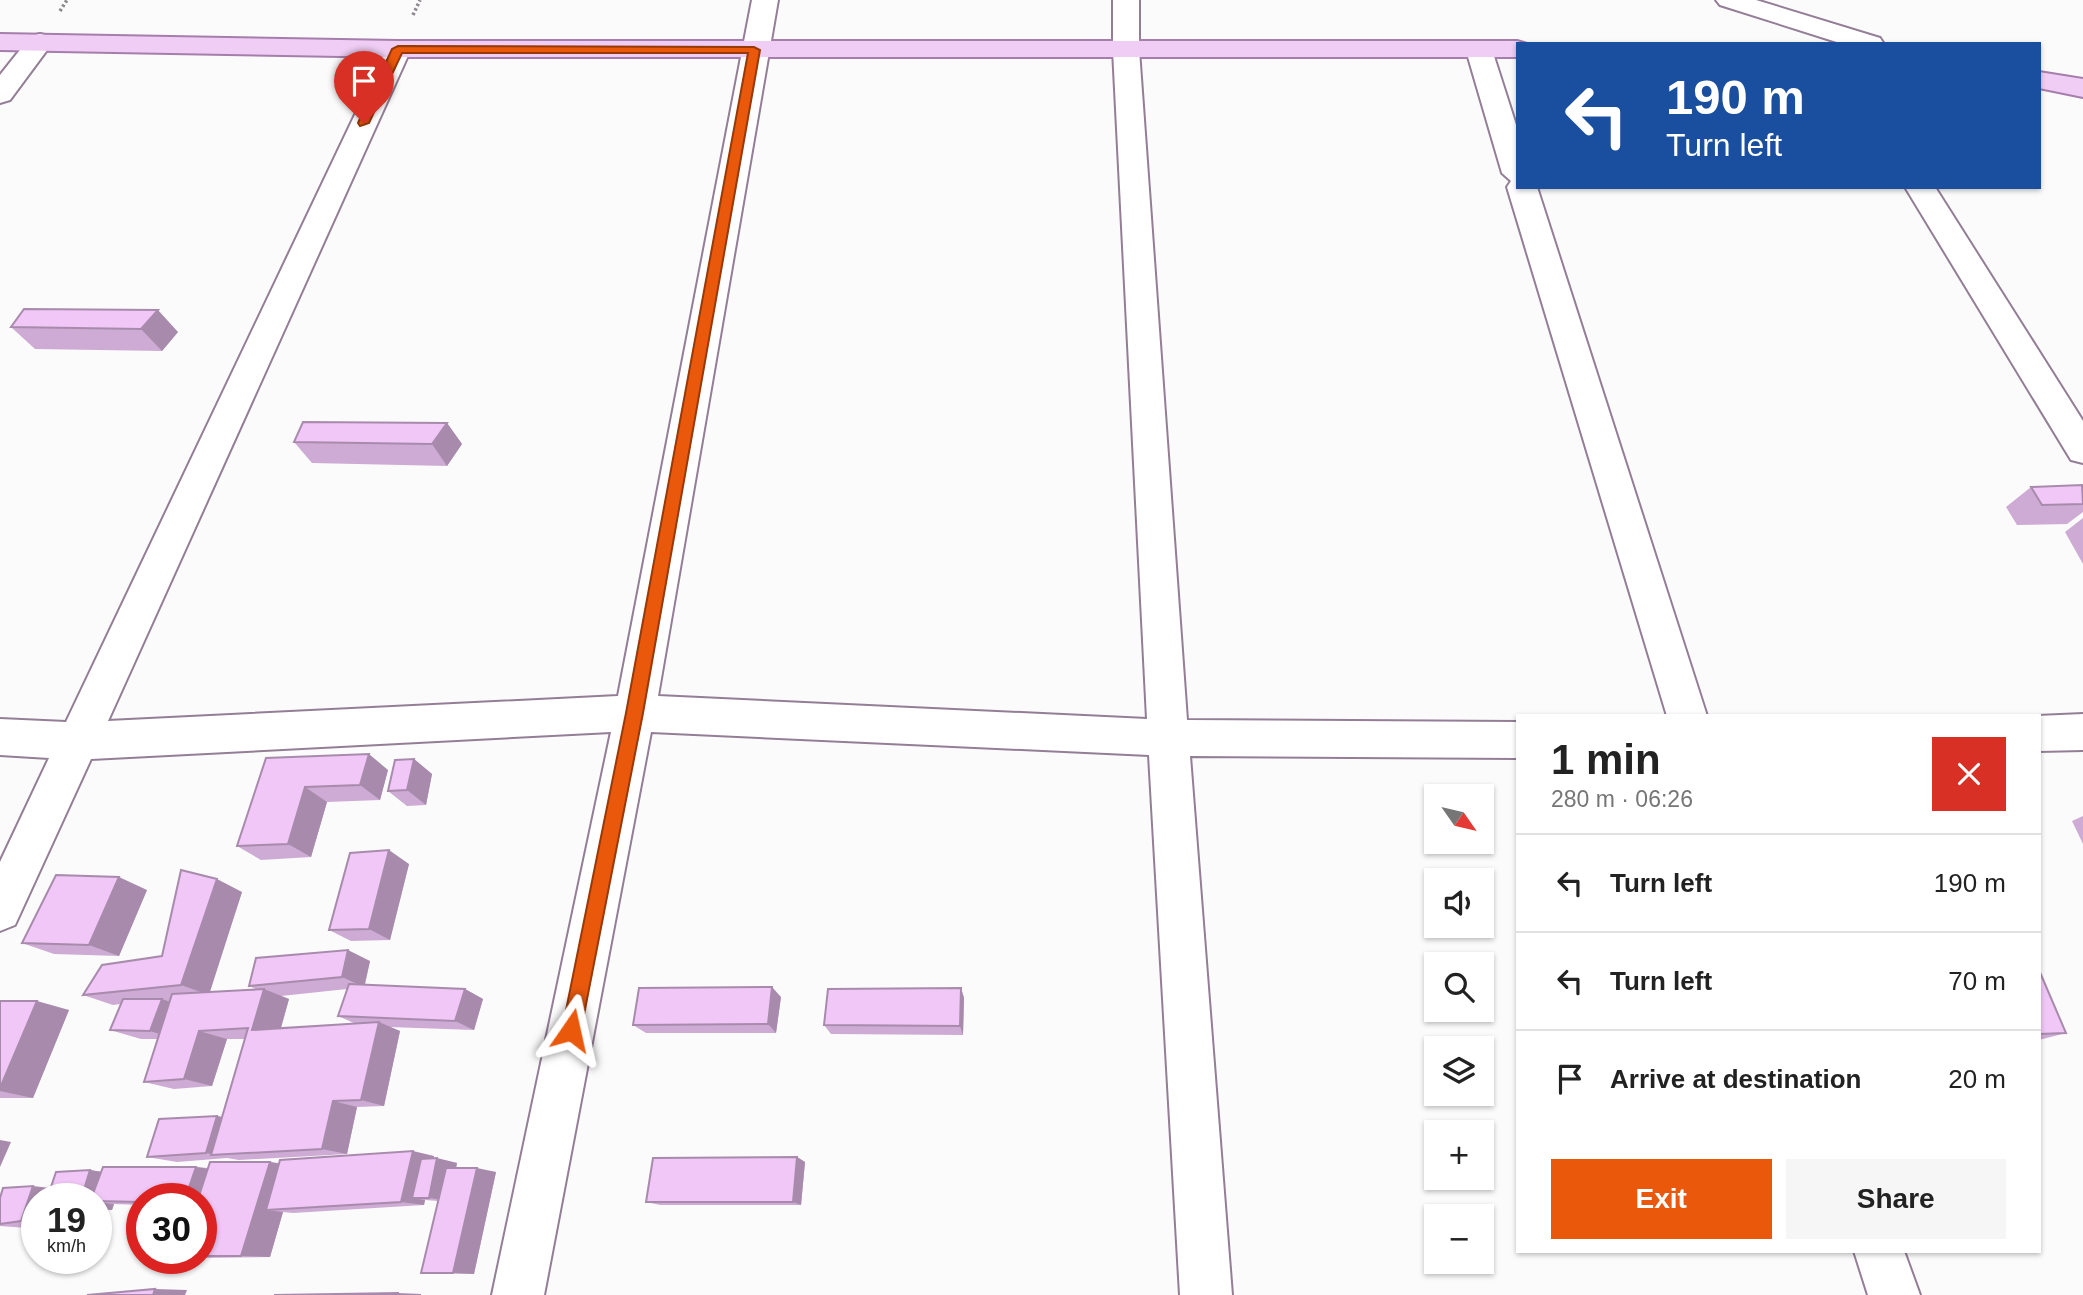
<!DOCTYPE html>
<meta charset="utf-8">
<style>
body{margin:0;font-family:Helvetica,sans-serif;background:#f6f6f6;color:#222;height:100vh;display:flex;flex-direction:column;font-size:26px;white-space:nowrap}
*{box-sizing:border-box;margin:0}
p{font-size:23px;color:#767676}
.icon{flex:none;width:38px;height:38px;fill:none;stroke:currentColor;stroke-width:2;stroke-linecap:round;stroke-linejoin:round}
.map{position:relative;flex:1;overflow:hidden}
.drawer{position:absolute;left:1516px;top:714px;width:525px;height:539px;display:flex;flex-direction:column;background:#fff;border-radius:0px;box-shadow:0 2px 5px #0004}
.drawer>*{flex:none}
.guide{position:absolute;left:1516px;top:42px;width:525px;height:147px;border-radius:0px;box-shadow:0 2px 5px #0004;background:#1a4fa0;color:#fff;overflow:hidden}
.needle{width:46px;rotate:124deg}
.buttons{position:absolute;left:1424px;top:784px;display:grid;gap:14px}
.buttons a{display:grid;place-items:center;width:70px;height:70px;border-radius:0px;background:#fff;box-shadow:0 2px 5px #0004;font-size:35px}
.speed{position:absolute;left:21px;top:1183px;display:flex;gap:14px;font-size:35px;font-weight:700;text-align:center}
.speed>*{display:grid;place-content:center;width:91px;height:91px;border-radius:50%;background:#fff;box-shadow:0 2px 5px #0004;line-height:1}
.speed small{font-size:18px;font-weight:400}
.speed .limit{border:10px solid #d22;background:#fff;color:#111}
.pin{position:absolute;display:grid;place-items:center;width:60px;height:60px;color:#fff;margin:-72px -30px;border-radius:50% 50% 50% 0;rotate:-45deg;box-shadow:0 0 7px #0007}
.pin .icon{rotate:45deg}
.me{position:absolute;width:77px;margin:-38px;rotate:11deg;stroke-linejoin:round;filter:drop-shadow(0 0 5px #0008)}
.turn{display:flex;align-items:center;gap:24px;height:147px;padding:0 35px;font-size:32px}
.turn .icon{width:91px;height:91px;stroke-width:2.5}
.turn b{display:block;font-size:49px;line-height:60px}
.round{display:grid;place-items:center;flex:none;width:74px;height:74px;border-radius:0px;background:#f6f6f6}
.head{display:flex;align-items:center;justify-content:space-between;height:119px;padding:0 35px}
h1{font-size:42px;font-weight:600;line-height:52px}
.cta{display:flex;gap:14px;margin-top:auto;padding:14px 35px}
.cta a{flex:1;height:80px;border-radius:0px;background:#ea580c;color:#fff;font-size:28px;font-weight:600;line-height:80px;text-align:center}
.cta a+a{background:#f6f6f6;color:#222}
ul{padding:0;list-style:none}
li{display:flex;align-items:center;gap:21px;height:98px;padding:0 35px;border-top:2px solid #e0e0e0}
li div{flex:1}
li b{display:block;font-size:26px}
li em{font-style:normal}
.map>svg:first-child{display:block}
</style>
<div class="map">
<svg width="2083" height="1295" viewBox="0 0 2083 1295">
<rect width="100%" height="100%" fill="#fbfbfb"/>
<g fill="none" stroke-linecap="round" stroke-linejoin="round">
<!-- minor casing -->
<g stroke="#937e96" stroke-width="4">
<path id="minor" d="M 752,0 L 778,0 L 658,696 L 1147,719 L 1113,50 L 1113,0 L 1139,0 L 1139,50 L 1187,720 L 1517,722 L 1517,758 L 1190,756 L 1232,1295 L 1180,1295 L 1149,755 L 651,732 L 544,1295 L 492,1295 L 611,732 L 91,759 L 15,925 L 0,931 L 0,862 L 49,758 L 0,755 L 0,719 L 66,722 L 389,43 L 398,41 L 407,43 L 411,49 L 108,721 L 618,696 Z
M 1716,0 L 1756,0 L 1880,38 L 1884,44 L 1843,44 L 1720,5 Z
M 40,34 L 49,36 L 53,42 L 10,100 L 0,103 L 0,75 L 31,36 Z
M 1479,42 L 1488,44 L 1492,50 L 1517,128 L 1517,187 L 1537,187 L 1707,716 L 1667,716 L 1507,187 L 1511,181 L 1502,173 L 1466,50 L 1470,44 Z
M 1905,187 L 1935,187 L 2083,421 L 2083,463 L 2071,460 Z
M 2083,714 L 2083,750 L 2039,751 L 2039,716 L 2037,716 Z
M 1854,1251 L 1904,1251 L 1920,1295 L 1868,1295 Z"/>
</g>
<!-- major casing -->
<g stroke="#a57eac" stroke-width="4">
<path id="major" d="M 0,34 L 398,41 L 1517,41 L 1527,44 L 1517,44 L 1517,57 L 398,57 L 0,50 Z
M 2039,72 L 2083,79 L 2083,97 L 2039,88 Z"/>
</g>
<!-- path -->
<path stroke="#8d888e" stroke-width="3.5" stroke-dasharray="2.5 2.5" stroke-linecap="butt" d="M 60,11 L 67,0
M 413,15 L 420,0"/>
<!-- minor -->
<use href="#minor" fill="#fff" fill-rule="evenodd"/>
<!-- major -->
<use href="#major" fill="#efcdf4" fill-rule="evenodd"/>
</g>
<!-- wall -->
<path fill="#ceabd4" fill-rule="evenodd" d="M 24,309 L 178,332 L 162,351 L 35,349 L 11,327 Z
M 447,423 L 462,444 L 447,466 L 312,463 L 294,442 Z
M 2083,486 L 2083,512 L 2067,524 L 2017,525 L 2006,507 L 2031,487 Z
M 2083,518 L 2083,564 L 2065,532 Z
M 266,758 L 388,770 L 380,800 L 327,802 L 311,857 L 261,860 L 237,846 Z
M 414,759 L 432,774 L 426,805 L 407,806 L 388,791 Z
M 2083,816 L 2083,844 L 2072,821 Z
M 409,864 L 390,940 L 351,941 L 329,930 Z
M 147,890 L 119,956 L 54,954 L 22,943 Z
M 242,892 L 209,992 L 256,989 L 249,986 L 370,961 L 365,985 L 465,989 L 483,999 L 474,1030 L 389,1027 L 400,1031 L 384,1106 L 357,1107 L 347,1154 L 239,1160 L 227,1158 L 177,1162 L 147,1157 L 217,1116 L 222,1117 L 245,1039 L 227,1039 L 212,1086 L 174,1089 L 144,1082 L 158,1039 L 141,1039 L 110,1030 L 121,1004 L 113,1005 L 83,995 L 162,956 ZM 347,989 L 338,1016 L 356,1024 L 281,1028 L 289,999 L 281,996 Z
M 2039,970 L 2066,1033 L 2039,1040 Z
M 961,988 L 964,998 L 963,1035 L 831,1034 L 824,1025 Z
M 781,997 L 776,1033 L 646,1033 L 633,1025 Z
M 0,1001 L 69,1010 L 33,1098 L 0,1098 Z
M 434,1156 L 434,1158 L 457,1163 L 456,1168 L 496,1172 L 474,1274 L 421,1273 L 438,1201 L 425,1200 L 424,1205 L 293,1213 L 283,1212 L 270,1257 L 201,1258 L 201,1199 L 142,1199 L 142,1205 L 114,1204 L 112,1210 L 96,1211 L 96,1199 L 37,1199 L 37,1226 L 27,1228 L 0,1226 L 0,1198 L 51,1188 L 90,1170 L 101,1172 L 196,1167 L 208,1168 L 270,1162 L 279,1163 Z
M 797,1157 L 805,1162 L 801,1205 L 660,1205 L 646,1202 Z
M 144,1258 L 199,1258 L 176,1261 L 144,1259 Z"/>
<!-- shaded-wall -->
<path fill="#a88bac" d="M 158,310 L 178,332 L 162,351 L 141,329 Z
M 447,423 L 462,444 L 447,466 L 432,444 Z
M 369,754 L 388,770 L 380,800 L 360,785 Z
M 414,759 L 432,774 L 426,805 L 407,790 Z
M 305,787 L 327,802 L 311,857 L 288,844 Z
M 389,850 L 409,864 L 390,940 L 369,929 Z
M 119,877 L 147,890 L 119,956 L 89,945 Z
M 217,879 L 242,892 L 209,995 L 181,985 Z
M 348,950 L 370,961 L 364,987 L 342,977 Z
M 772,987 L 781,997 L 776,1033 L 768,1024 Z
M 961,988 L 964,998 L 963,1035 L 960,1026 Z
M 264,989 L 289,999 L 278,1038 L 252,1030 Z
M 465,989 L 483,999 L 474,1030 L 455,1021 Z
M 162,999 L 190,1009 L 179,1040 L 150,1031 Z
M 37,1001 L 69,1010 L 33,1098 L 0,1091 L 0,1088 Z
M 379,1022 L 400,1031 L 384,1106 L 361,1100 Z
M 199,1031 L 227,1039 L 212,1086 L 184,1079 Z
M 333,1101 L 357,1107 L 347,1154 L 322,1149 Z
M 217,1116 L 245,1122 L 219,1155 L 206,1153 Z
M 0,1140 L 11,1142 L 0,1167 Z
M 413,1151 L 434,1156 L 425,1198 L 412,1198 L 425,1200 L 424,1205 L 401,1202 Z
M 797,1157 L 805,1162 L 801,1205 L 793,1202 Z
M 437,1158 L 457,1163 L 450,1201 L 429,1198 Z
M 270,1162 L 297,1167 L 266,1210 L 283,1212 L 270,1257 L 241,1256 Z
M 196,1167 L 225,1171 L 201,1199 L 185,1199 Z
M 477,1168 L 496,1172 L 474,1274 L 453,1273 Z
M 90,1170 L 122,1175 L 96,1199 L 81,1199 Z
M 33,1186 L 67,1190 L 65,1199 L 37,1199 L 37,1222 L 21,1221 Z
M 96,1202 L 114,1204 L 112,1210 L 96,1208 Z
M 155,1289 L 187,1290 L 185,1295 L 153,1295 Z
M 398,1293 L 421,1294 L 421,1295 L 398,1295 Z"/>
<!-- building -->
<path fill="#f0c7f6" stroke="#a88bac" stroke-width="2" d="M 24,309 L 158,310 L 141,329 L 11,327 Z
M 303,422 L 447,423 L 432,444 L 294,442 Z
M 2082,485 L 2083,504 L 2042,505 L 2031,487 Z
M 369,754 L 360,785 L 305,787 L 288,844 L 237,846 L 266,758 Z
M 414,759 L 407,790 L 388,791 L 395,760 Z
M 389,850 L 369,929 L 329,930 L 350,853 Z
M 181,870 L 217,879 L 181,985 L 83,995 L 102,965 L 162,956 Z
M 56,875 L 119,877 L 89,945 L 22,943 Z
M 348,950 L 342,977 L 249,986 L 256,958 Z
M 2039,970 L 2066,1033 L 2039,1034 Z
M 349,984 L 465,989 L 455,1021 L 338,1016 Z
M 772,987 L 768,1024 L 633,1025 L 639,988 Z
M 961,988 L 960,1026 L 824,1025 L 828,989 Z
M 264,989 L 252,1030 L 379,1022 L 361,1100 L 333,1101 L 322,1149 L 211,1155 L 248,1028 L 199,1031 L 184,1079 L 144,1082 L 172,994 Z
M 123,999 L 162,999 L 150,1031 L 110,1030 Z
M 0,1001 L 37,1001 L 0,1088 Z
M 217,1116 L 206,1153 L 147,1157 L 159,1119 Z
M 413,1151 L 401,1202 L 266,1210 L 280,1160 Z
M 797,1157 L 793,1202 L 646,1202 L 653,1158 Z
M 437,1158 L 429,1198 L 412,1198 L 421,1159 Z
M 210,1162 L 270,1162 L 241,1256 L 201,1256 L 201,1199 L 198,1199 Z
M 103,1167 L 196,1167 L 185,1199 L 142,1199 L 142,1202 L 96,1201 L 96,1199 L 91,1199 Z
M 446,1168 L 477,1168 L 453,1273 L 421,1273 Z
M 90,1170 L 81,1199 L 47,1199 L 56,1172 Z
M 33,1186 L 21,1221 L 0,1224 L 0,1198 L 3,1188 Z
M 155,1289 L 153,1295 L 87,1295 Z
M 398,1293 L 398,1295 L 274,1295 Z"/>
<!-- route -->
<path fill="#ea580c" stroke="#983908" stroke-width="2" d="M 398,46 L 754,47 L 760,50 L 643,713 L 581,1030 L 578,1037 L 571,1040 L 564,1037 L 562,1030 L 626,713 L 748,53 L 402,53 L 369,123 L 360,126 L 358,123 L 392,49 Z"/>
</svg>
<div class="buttons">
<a><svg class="needle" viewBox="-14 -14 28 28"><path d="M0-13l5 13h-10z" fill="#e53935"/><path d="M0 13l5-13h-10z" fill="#767676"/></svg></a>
<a><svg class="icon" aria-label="sound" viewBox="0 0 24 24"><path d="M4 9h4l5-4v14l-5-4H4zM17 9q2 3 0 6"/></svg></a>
<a><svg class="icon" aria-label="search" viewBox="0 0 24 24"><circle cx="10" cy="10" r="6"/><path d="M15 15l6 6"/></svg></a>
<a><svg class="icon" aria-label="layers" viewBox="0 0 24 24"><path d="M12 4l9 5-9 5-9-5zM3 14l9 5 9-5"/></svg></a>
<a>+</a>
<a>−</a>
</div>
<div class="speed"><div>19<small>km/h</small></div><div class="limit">30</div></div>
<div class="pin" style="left:364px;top:123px;background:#d93025"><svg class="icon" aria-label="arrive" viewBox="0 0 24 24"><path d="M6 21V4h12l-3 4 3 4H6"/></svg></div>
<svg class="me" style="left:571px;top:1030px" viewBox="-20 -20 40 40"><path d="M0-17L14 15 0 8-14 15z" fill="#ea580c" stroke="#fff" stroke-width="4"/></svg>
<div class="guide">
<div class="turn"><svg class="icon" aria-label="left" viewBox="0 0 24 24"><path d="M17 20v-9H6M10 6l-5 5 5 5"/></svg><div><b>190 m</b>Turn left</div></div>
</div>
<section class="drawer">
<div class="head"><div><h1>1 min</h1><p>280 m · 06:26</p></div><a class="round" style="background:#d93025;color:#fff"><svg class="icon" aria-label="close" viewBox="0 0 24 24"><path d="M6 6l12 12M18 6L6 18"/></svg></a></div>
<ul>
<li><svg class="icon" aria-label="left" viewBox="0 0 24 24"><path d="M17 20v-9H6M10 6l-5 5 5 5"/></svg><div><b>Turn left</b></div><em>190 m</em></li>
<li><svg class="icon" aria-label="left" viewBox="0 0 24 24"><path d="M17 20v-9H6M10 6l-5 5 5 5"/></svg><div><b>Turn left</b></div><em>70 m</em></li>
<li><svg class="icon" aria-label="arrive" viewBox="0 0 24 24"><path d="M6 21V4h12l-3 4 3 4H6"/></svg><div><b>Arrive at destination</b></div><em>20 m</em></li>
</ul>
<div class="cta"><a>Exit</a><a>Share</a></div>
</section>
</div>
